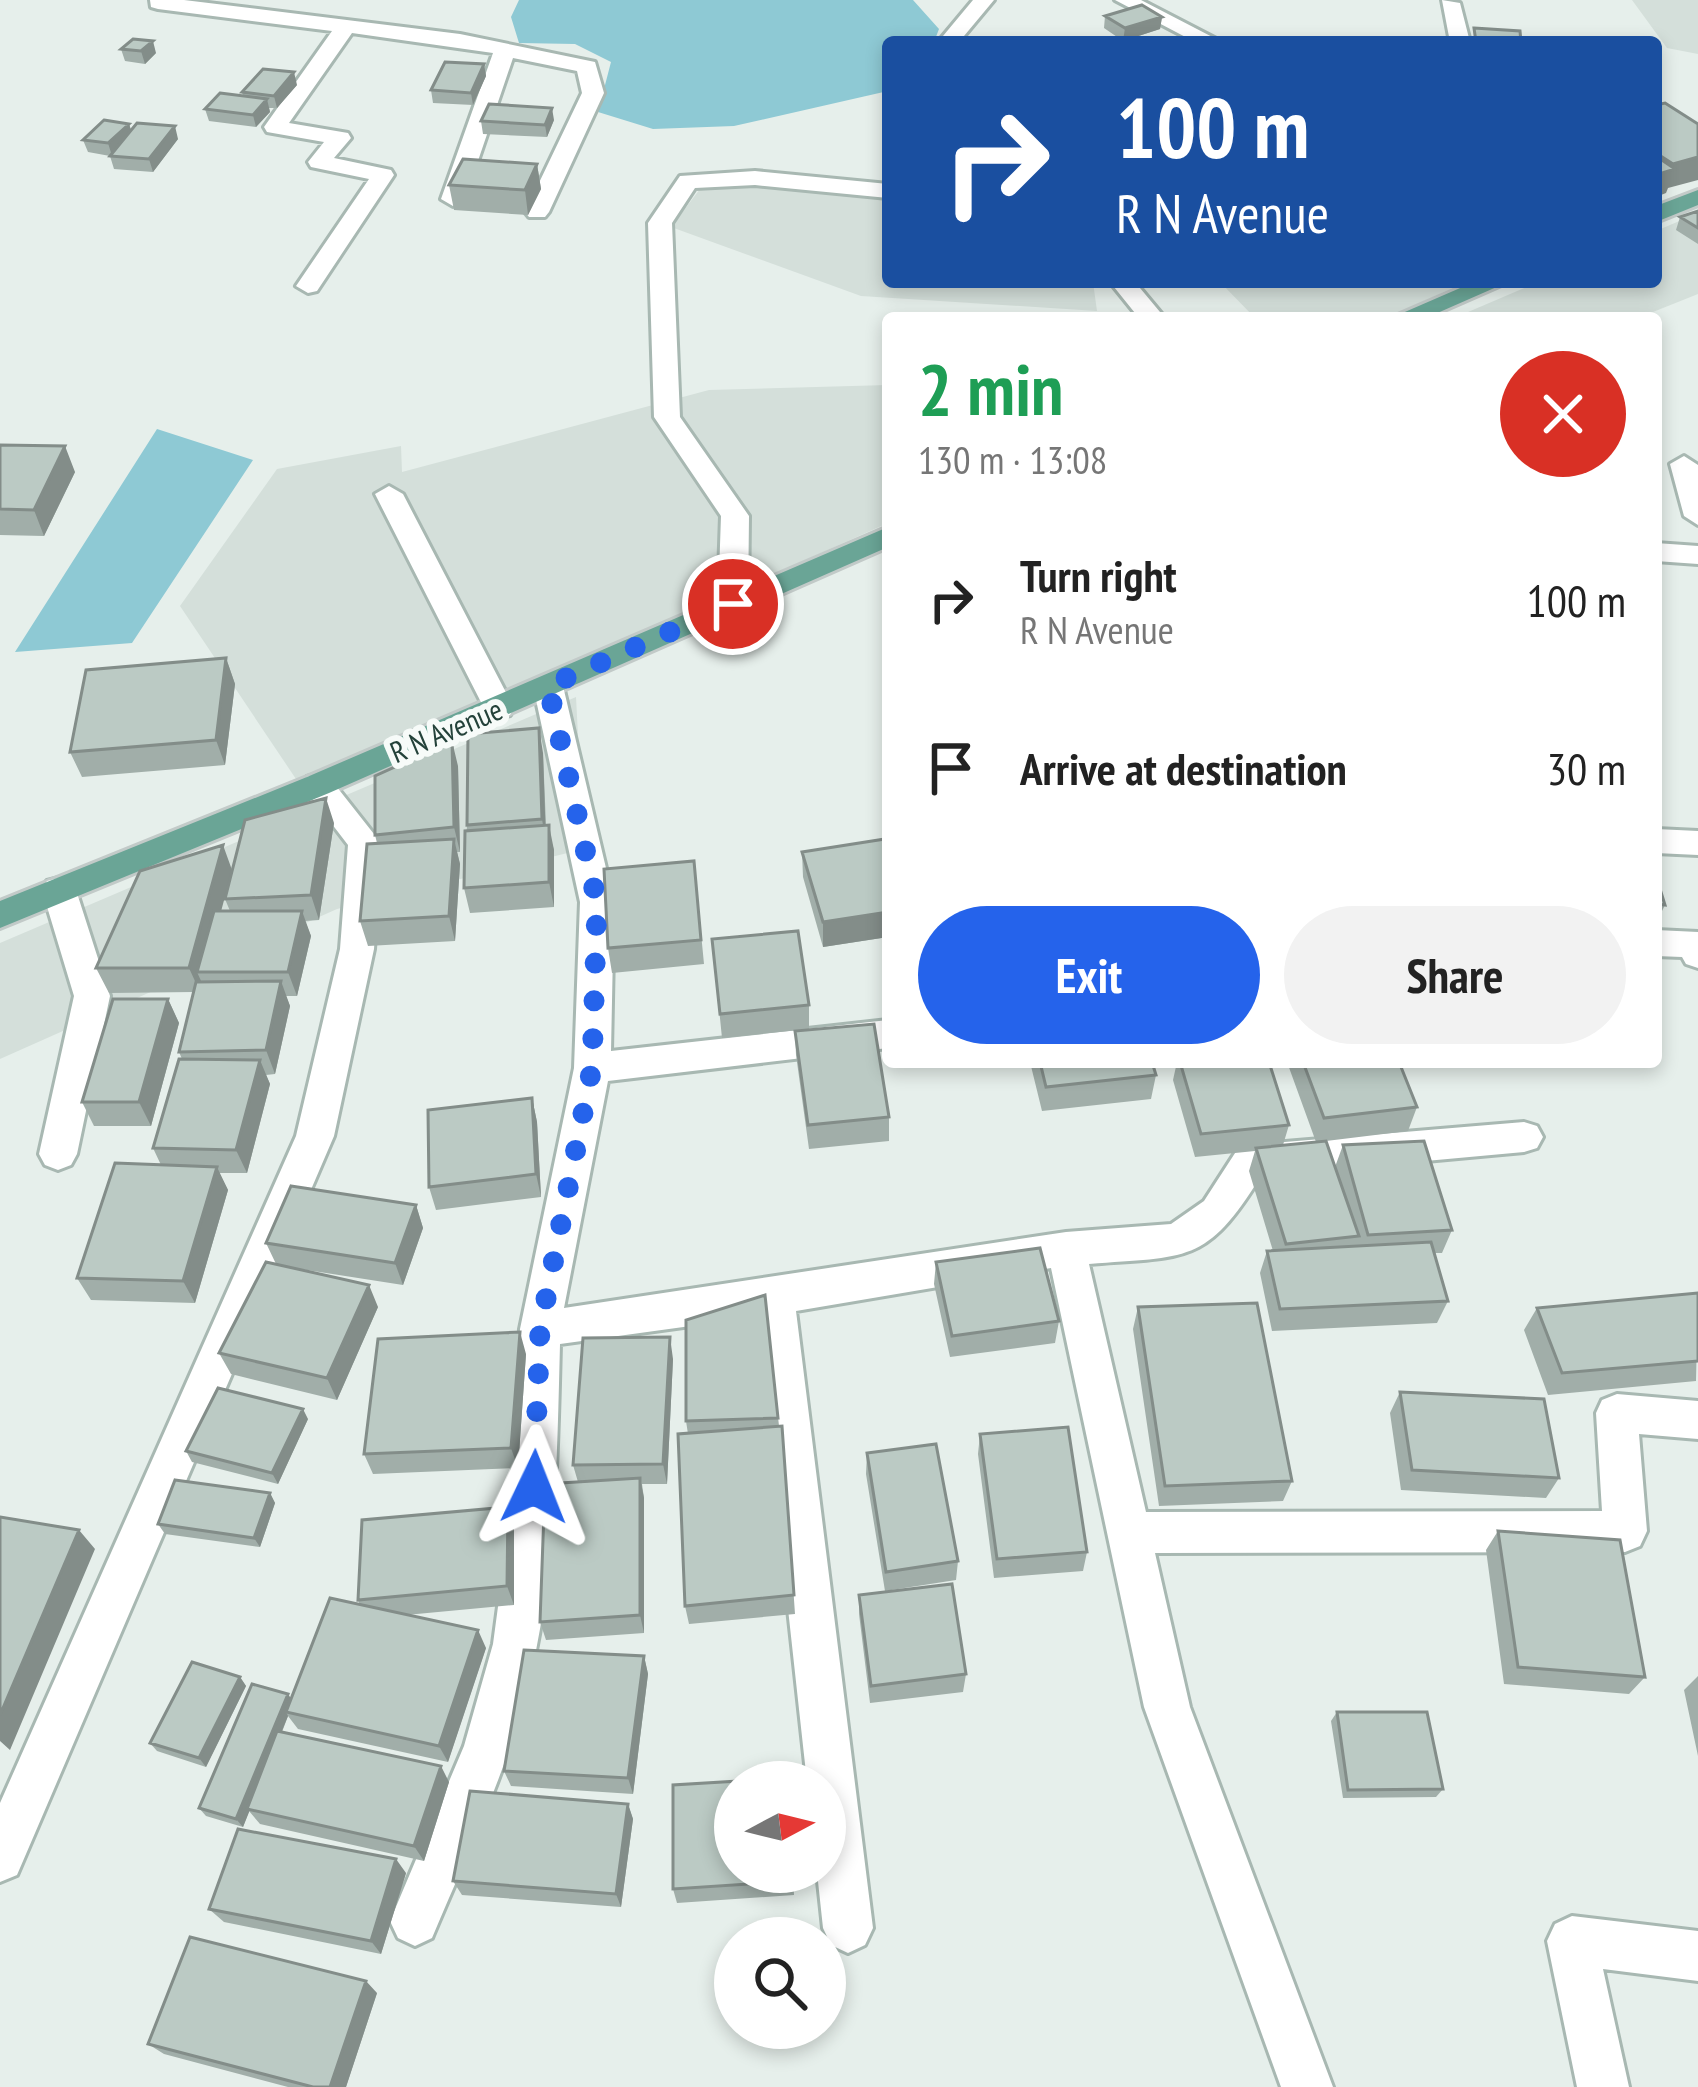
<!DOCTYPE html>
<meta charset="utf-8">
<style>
body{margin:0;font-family:"PT Sans Narrow",sans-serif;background:#f2f2f2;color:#222;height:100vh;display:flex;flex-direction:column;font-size:45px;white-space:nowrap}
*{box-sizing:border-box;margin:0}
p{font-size:39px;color:#767676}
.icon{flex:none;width:66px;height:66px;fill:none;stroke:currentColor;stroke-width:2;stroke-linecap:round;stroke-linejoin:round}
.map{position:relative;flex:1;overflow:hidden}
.details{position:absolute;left:882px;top:312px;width:780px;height:756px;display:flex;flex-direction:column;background:#fff;border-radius:12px;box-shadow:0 6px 18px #0003}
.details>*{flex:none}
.hud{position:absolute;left:882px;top:36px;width:780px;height:252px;border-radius:12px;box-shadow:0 6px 18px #0003;background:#1a4fa0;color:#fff;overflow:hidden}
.needle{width:78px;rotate:83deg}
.tools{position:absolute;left:714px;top:1761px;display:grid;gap:24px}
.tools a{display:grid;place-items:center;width:132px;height:132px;border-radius:50%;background:#fff;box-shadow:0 6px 18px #0003;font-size:60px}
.pin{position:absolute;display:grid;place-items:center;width:102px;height:102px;color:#fff;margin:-51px;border:6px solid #fff;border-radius:50%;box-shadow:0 3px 12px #0007}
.me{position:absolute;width:132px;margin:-66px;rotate:2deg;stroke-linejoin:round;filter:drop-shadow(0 0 9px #0008)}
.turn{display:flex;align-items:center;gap:42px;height:252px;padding:0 36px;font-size:54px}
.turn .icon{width:156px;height:156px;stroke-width:2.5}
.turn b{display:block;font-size:84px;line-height:102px}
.round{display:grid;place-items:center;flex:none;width:126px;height:126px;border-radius:63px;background:#f2f2f2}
.head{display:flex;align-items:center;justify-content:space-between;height:204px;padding:0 36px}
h1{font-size:72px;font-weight:600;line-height:90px;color:#1e9e55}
.action{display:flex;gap:24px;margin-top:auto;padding:24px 36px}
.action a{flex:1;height:138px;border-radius:72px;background:#2563eb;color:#fff;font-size:48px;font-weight:600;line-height:138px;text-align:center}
.action a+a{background:#f2f2f2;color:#222}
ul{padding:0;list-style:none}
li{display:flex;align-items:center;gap:36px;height:168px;padding:0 36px}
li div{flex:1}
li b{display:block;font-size:45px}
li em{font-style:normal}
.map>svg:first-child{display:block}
</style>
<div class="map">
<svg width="1698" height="2087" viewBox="0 0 1698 2087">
<rect width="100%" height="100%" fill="#e6efeb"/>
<!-- built -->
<path fill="#d4dfda" d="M 1632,0 L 1698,0 L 1698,54 L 1667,48 Z
M 753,185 L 888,196 L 888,282 L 1093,282 L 1097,311 L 861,296 L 671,227 L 700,189 Z
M 1698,213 L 1698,294 L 1638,318 L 1454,318 L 1538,282 L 1656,282 L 1656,231 Z
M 1220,282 L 1466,282 L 1386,318 L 1255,318 Z
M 888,385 L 888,523 L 300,785 L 180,606 L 277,469 L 401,446 L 402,472 L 709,390 Z
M 576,697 L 584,849 L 337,909 L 0,1059 L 0,943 Z"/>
<!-- water -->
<path fill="#8ec9d4" d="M 519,0 L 913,0 L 939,29 L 934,42 L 888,42 L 888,91 L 734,126 L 653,129 L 598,112 L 611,62 L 575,44 L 519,43 L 511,17 Z
M 157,429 L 253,460 L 132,643 L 15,652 Z"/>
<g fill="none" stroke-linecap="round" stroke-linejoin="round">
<!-- minor casing -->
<g stroke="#a8b8b2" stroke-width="6">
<path id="minor" d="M 150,0 L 184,0 L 460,34 L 595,62 L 604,93 L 549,212 L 545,217 L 529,217 L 525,212 L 582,93 L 577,71 L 513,58 L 465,199 L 453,206 L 441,199 L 493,53 L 352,33 L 289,123 L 348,133 L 351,138 L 334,158 L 391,170 L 394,175 L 317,291 L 308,293 L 296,286 L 369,179 L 311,167 L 308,162 L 324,142 L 267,132 L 264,127 L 332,31 L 158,9 L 151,7 Z
M 973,0 L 994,0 L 959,42 L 938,42 Z
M 1115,0 L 1141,0 L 1222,42 L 1195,42 Z
M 1442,0 L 1460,3 L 1470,42 L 1450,42 Z
M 755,171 L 888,184 L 888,198 L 755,185 L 695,188 L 672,223 L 680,417 L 749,516 L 748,604 L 733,613 L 718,604 L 721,516 L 654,417 L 648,223 L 680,176 Z
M 1110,282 L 1135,282 L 1165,318 L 1139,318 Z
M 1684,456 L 1698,465 L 1698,525 L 1684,516 L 1670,464 Z
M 389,486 L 403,494 L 514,708 L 510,715 L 499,718 L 484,708 L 375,494 Z
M 1656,543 L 1698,546 L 1698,564 L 1656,561 Z
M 548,676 L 563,686 L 614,902 L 611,1051 L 888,1020 L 888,1048 L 608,1081 L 564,1308 L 1066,1232 L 1171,1224 L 1204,1201 L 1237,1150 L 1250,1145 L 1524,1122 L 1537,1126 L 1543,1137 L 1537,1148 L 1524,1152 L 1261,1176 C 1206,1265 1187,1256 1089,1264 L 1146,1512 L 1602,1511 L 1596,1413 L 1602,1400 L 1617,1394 L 1698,1401 L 1698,1439 L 1639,1434 L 1647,1531 L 1640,1546 L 1625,1552 L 1155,1553 L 1190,1707 L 1333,2087 L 1281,2087 L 1144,1707 L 1051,1268 L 796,1311 L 873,1928 L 865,1945 L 848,1953 L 831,1945 L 823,1928 L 817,1872 L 825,1872 L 825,1782 L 807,1782 L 756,1317 L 560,1344 C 557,1460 556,1577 527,1690 C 505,1776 466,1857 432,1938 L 415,1946 L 398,1938 L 390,1921 L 464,1746 L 493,1644 L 511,1510 L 520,1329 L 574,1068 L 580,902 L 533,686 Z
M 318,774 L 329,777 L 381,843 L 374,949 L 334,1136 L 17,1875 L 0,1882 L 0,1803 L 296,1136 L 340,949 L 348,845 L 302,785 L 307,777 Z
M 1656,829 L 1698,831 L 1698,855 L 1656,853 Z
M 59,878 L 71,881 L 76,890 L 110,996 L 77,1154 L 71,1165 L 58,1170 L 45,1165 L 39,1154 L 74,996 L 42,890 L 47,881 Z
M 1656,930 L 1698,932 L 1698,968 L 1686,964 L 1682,957 L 1656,956 Z
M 1572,1916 L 1698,1931 L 1698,1981 L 1603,1969 L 1629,2087 L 1577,2087 L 1547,1941 L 1555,1924 Z"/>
</g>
<!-- major casing -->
<g stroke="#c2cac8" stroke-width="6">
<path id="major" d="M 1698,190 L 1698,205 L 1656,222 L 1656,206 Z
M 1474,282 L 1508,282 L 1426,318 L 1391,318 Z
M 888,527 L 888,547 L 329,793 L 0,928 L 0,901 L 307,777 Z"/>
</g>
<!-- minor -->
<use href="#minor" fill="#fff" fill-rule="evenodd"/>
<!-- major -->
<use href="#major" fill="#6aa596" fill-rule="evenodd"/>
</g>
<!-- wall -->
<path fill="#a1aea9" d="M 1105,16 L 1162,17 L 1160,29 L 1123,41 L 1104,28 Z
M 121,49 L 156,53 L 145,64 L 125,61 Z
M 484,64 L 486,76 L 473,105 L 433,103 L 431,90 Z
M 297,85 L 277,108 L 269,108 L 270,112 L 256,127 L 209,121 L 205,109 L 243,96 L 242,92 Z
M 554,120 L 547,137 L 483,134 L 481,121 Z
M 129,124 L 131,130 L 178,139 L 153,172 L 114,169 L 110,156 L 88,152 L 83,140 Z
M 537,164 L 541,189 L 528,215 L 454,210 L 449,185 Z
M 1698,211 L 1698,244 L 1676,230 L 1680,217 Z
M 0,445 L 75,472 L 44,536 L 0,535 Z
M 226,658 L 235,684 L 225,765 L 82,777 L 70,752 Z
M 543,753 L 546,825 L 554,850 L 554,907 L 470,913 L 464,888 L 467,825 Z
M 458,766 L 460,852 L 457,852 L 460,864 L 455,941 L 368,946 L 360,921 L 377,843 L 375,835 Z
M 334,823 L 319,920 L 305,921 L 311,936 L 297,996 L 286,996 L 290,1006 L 275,1074 L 266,1075 L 270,1084 L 247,1173 L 219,1173 L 228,1190 L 195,1303 L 91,1300 L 77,1278 L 161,1165 L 153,1148 L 182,1059 L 179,1052 L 194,992 L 109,993 L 96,968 L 221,911 L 230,911 L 225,899 Z
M 888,849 L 888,937 L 823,947 L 803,877 L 802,852 Z
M 694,861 L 704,964 L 612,973 L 608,948 Z
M 1656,876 L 1665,905 L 1656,923 Z
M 712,939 L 809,1005 L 809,1029 L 722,1038 Z
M 168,999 L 179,1023 L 151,1126 L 94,1126 L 82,1102 Z
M 795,1031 L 889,1117 L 889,1141 L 809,1149 L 796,1055 Z
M 1030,1062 L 1152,1062 L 1156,1075 L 1151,1099 L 1042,1111 Z
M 1177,1062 L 1269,1062 L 1289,1125 L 1283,1145 L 1316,1142 L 1287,1062 L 1399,1062 L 1417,1107 L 1408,1131 L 1326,1141 L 1335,1167 L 1343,1145 L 1452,1230 L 1442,1253 L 1435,1253 L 1448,1301 L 1437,1323 L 1272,1331 L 1260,1273 L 1267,1251 L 1273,1251 L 1249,1171 L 1255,1151 L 1195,1157 L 1173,1080 Z
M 532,1098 L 537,1122 L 541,1197 L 436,1210 L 429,1187 Z
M 416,1205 L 423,1228 L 403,1285 L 294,1268 L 378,1307 L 337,1400 L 231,1374 L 219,1353 L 276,1264 L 266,1243 Z
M 936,1262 L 1059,1321 L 1055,1343 L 950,1357 L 934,1284 Z
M 1698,1293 L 1696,1381 L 1548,1395 L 1524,1330 L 1537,1308 Z
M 765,1295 L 779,1426 L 782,1426 L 795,1614 L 689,1624 L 685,1606 L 688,1434 L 686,1421 Z
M 1138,1307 L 1292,1481 L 1283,1501 L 1159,1506 L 1133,1329 Z
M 526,1354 L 518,1468 L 373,1474 L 364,1454 Z
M 673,1359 L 667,1484 L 642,1484 L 644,1498 L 644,1633 L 546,1640 L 540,1622 L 578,1482 L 573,1465 Z
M 1400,1392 L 1559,1478 L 1546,1498 L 1401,1490 L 1390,1413 Z
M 308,1419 L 278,1484 L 192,1462 L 186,1451 Z
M 980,1434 L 1087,1552 L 1083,1571 L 994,1578 L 978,1454 Z
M 867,1453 L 958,1561 L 956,1580 L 885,1591 L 866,1474 Z
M 270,1493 L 275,1503 L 260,1547 L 165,1534 L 158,1524 Z
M 514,1526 L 514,1605 L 406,1615 L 486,1648 L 448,1762 L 298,1729 L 288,1716 L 282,1732 L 449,1782 L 424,1861 L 260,1824 L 249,1811 L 243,1827 L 206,1816 L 199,1808 L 291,1699 L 360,1605 L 358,1600 Z
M 1498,1531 L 1645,1677 L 1629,1694 L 1504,1684 L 1486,1550 Z
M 859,1595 L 966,1674 L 963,1692 L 870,1703 L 859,1614 Z
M 644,1656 L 648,1674 L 633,1794 L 511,1786 L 504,1771 Z
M 1698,1676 L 1698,1756 L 1684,1690 Z
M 240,1677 L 246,1686 L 206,1767 L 157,1751 L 150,1743 Z
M 1337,1712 L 1443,1789 L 1436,1797 L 1343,1798 L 1331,1721 Z
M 628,1804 L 633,1819 L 621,1907 L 462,1895 L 453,1881 Z
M 793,1872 L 794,1895 L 677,1903 L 673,1889 Z
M 406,1873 L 381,1954 L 224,1922 L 209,1909 Z
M 377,1993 L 346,2087 L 288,2087 L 164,2054 L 148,2044 Z"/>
<!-- shaded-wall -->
<path fill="#838d89" d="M 1162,17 L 1160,29 L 1123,41 L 1125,28 Z
M 153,41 L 156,53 L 145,64 L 141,51 Z
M 484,64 L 486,76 L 473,105 L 471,93 Z
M 294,72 L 297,85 L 277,108 L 274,96 Z
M 267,99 L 270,112 L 256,127 L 253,115 Z
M 552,108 L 554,120 L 547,137 L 545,125 Z
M 129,124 L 133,136 L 112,156 L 108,143 Z
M 175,126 L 178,139 L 153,172 L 149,159 Z
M 1698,157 L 1698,180 L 1668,188 L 1666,193 L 1656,197 L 1656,175 L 1671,170 L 1673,164 Z
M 537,164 L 541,189 L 528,215 L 525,190 Z
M 65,446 L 75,472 L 44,536 L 34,510 Z
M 226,658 L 235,684 L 225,765 L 216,740 Z
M 539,728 L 543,753 L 546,844 L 542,819 Z
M 452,741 L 458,766 L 460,852 L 454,827 Z
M 326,798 L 334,823 L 319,920 L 311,895 Z
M 549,825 L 554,850 L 554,907 L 549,882 Z
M 454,839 L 460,864 L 455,941 L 449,916 Z
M 223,845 L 232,870 L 205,972 L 197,972 L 202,983 L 200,992 L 189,968 Z
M 302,911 L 311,936 L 297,996 L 288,972 Z
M 888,912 L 888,937 L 823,947 L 823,922 Z
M 281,981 L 290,1006 L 275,1074 L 266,1050 Z
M 168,999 L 179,1023 L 151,1126 L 139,1102 Z
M 260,1060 L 270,1084 L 247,1173 L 236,1150 Z
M 532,1098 L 537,1122 L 541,1197 L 536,1174 Z
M 217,1167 L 228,1190 L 195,1303 L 183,1281 Z
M 416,1205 L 423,1228 L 403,1285 L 395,1263 Z
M 369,1285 L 378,1307 L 337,1400 L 327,1378 Z
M 520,1332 L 526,1354 L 518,1468 L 511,1448 Z
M 670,1337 L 673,1359 L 667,1484 L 663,1464 Z
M 303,1409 L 308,1419 L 278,1484 L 272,1473 Z
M 640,1478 L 644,1498 L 644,1633 L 640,1615 Z
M 270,1493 L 275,1503 L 260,1547 L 254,1538 Z
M 508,1507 L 514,1526 L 514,1605 L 507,1586 Z
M 79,1530 L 95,1549 L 10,1750 L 0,1741 L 0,1715 Z
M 478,1630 L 486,1648 L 448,1762 L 439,1746 Z
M 644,1656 L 648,1674 L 633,1794 L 628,1778 Z
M 240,1677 L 246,1686 L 206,1767 L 199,1758 Z
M 288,1694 L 294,1703 L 286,1712 L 288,1716 L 243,1827 L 236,1819 Z
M 441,1766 L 449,1782 L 424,1861 L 414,1846 Z
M 628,1804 L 633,1819 L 621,1907 L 616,1894 Z
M 396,1859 L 406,1873 L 381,1954 L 371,1941 Z
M 366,1981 L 377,1993 L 346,2087 L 330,2087 Z"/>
<!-- building -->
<path fill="#bbcac4" stroke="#838d89" stroke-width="3" d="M 1142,5 L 1162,17 L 1125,28 L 1105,16 Z
M 1474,28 L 1520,31 L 1521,42 L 1476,42 Z
M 133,39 L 153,41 L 141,51 L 121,49 Z
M 445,62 L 484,64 L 471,93 L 431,90 Z
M 263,69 L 294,72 L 274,96 L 242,92 Z
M 220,93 L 267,99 L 253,115 L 205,109 Z
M 1665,103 L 1698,124 L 1698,157 L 1673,164 L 1656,153 L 1656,105 Z
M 489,104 L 552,108 L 545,125 L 481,121 Z
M 104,120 L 129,124 L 108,143 L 83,140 Z
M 137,123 L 175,126 L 149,159 L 110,156 Z
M 1656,156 L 1675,169 L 1656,175 Z
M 463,159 L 537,164 L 525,190 L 449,185 Z
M 1698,211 L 1698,228 L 1680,217 Z
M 0,445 L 65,446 L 34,510 L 0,509 Z
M 226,658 L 216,740 L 70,752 L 86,670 Z
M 539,728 L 542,819 L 467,825 L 468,734 Z
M 452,741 L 454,827 L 375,835 L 375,776 Z
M 326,798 L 311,895 L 225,899 L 245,820 Z
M 549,825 L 549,882 L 464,888 L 465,831 Z
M 454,839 L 449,916 L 360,921 L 367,844 Z
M 885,839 L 888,849 L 888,912 L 823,922 L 802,852 Z
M 223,845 L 189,968 L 96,968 L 140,871 Z
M 694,861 L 701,940 L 608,948 L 604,869 Z
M 1656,876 L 1665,905 L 1656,904 Z
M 214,911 L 302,911 L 288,972 L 197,972 Z
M 798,931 L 809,1005 L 720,1014 L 712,939 Z
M 281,981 L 266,1050 L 179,1052 L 196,982 Z
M 113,999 L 168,999 L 139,1102 L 82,1102 Z
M 874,1024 L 889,1117 L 808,1125 L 795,1031 Z
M 179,1059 L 260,1060 L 236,1150 L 153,1148 Z
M 1040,1062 L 1152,1062 L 1156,1075 L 1046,1087 Z
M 1180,1062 L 1269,1062 L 1289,1125 L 1201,1134 Z
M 1303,1062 L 1399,1062 L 1417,1107 L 1324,1118 Z
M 532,1098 L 536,1174 L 429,1187 L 428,1110 Z
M 1326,1141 L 1359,1236 L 1286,1244 L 1256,1148 Z
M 1424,1141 L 1452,1230 L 1368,1235 L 1343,1145 Z
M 115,1163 L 217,1167 L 183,1281 L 77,1278 Z
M 291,1186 L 416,1205 L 395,1263 L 266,1243 Z
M 1431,1242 L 1448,1301 L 1280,1309 L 1267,1251 Z
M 1040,1248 L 1059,1321 L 952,1336 L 936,1262 Z
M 266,1262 L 369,1285 L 327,1378 L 219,1353 Z
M 1698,1293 L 1698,1361 L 1562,1373 L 1537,1308 Z
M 765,1295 L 778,1418 L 686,1421 L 686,1320 Z
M 1257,1303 L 1292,1481 L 1165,1486 L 1138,1307 Z
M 520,1332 L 511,1448 L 364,1454 L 378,1339 Z
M 670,1337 L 663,1464 L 573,1465 L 583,1338 Z
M 218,1388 L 303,1409 L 272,1473 L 186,1451 Z
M 1400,1392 L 1544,1399 L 1559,1478 L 1412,1470 Z
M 782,1426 L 794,1595 L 685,1606 L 678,1434 Z
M 1068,1427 L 1087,1552 L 997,1559 L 980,1434 Z
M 936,1444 L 958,1561 L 886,1572 L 867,1453 Z
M 640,1478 L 640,1615 L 540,1622 L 545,1484 Z
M 175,1480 L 270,1493 L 254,1538 L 158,1524 Z
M 508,1507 L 507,1586 L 358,1600 L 362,1520 Z
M 0,1517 L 79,1530 L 0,1715 Z
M 1498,1531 L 1620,1540 L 1645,1677 L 1518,1667 Z
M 952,1584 L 966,1674 L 871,1686 L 859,1595 Z
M 330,1598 L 478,1630 L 439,1746 L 286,1712 Z
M 524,1650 L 644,1656 L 628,1778 L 504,1771 Z
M 192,1662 L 240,1677 L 199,1758 L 150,1743 Z
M 252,1684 L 288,1694 L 236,1819 L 199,1808 Z
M 1337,1712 L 1427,1712 L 1443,1789 L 1348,1790 Z
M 277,1731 L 441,1766 L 414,1846 L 247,1809 Z
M 788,1778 L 789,1782 L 735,1782 L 735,1872 L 792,1872 L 793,1881 L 673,1889 L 673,1785 Z
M 470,1791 L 628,1804 L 616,1894 L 453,1881 Z
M 238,1829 L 396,1859 L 371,1941 L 209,1909 Z
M 190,1937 L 366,1981 L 330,2087 L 313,2087 L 148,2044 Z"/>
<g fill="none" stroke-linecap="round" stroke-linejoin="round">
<!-- route -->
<path stroke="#2563eb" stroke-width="21" stroke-dasharray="0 37.8" d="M 534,1487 L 540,1329 L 592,1068 L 597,902 L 548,686 L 733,604"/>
</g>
<g text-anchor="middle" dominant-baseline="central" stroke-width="12" stroke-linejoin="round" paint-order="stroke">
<!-- street labels -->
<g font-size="30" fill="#24423a" stroke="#f7fbf9">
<text transform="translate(446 730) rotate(-23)">R N Avenue</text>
</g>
</g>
</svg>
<div class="tools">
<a><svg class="needle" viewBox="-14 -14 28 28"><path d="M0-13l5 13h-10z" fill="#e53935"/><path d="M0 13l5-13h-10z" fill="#767676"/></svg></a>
<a><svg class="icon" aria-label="search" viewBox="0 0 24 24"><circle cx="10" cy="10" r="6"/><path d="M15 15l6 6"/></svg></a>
</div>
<div class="pin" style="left:733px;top:604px;background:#d93025"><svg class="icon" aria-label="arrive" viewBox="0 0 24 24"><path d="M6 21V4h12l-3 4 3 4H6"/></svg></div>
<svg class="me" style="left:534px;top:1487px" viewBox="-20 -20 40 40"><path d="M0-17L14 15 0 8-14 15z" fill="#2563eb" stroke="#fff" stroke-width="4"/></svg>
<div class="hud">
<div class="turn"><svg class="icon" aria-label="right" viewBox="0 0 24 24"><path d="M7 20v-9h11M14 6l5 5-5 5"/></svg><div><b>100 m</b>R N Avenue</div></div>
</div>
<section class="details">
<div class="head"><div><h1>2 min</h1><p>130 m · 13:08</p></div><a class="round" style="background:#d93025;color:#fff"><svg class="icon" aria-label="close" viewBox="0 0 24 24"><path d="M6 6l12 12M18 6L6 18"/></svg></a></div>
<ul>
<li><svg class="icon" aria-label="right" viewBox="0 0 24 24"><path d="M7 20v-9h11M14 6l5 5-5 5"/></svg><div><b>Turn right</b><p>R N Avenue</p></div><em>100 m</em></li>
<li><svg class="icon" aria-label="arrive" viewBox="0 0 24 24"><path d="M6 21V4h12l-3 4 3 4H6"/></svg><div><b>Arrive at destination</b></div><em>30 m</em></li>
</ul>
<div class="action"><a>Exit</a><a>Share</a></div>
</section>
</div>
